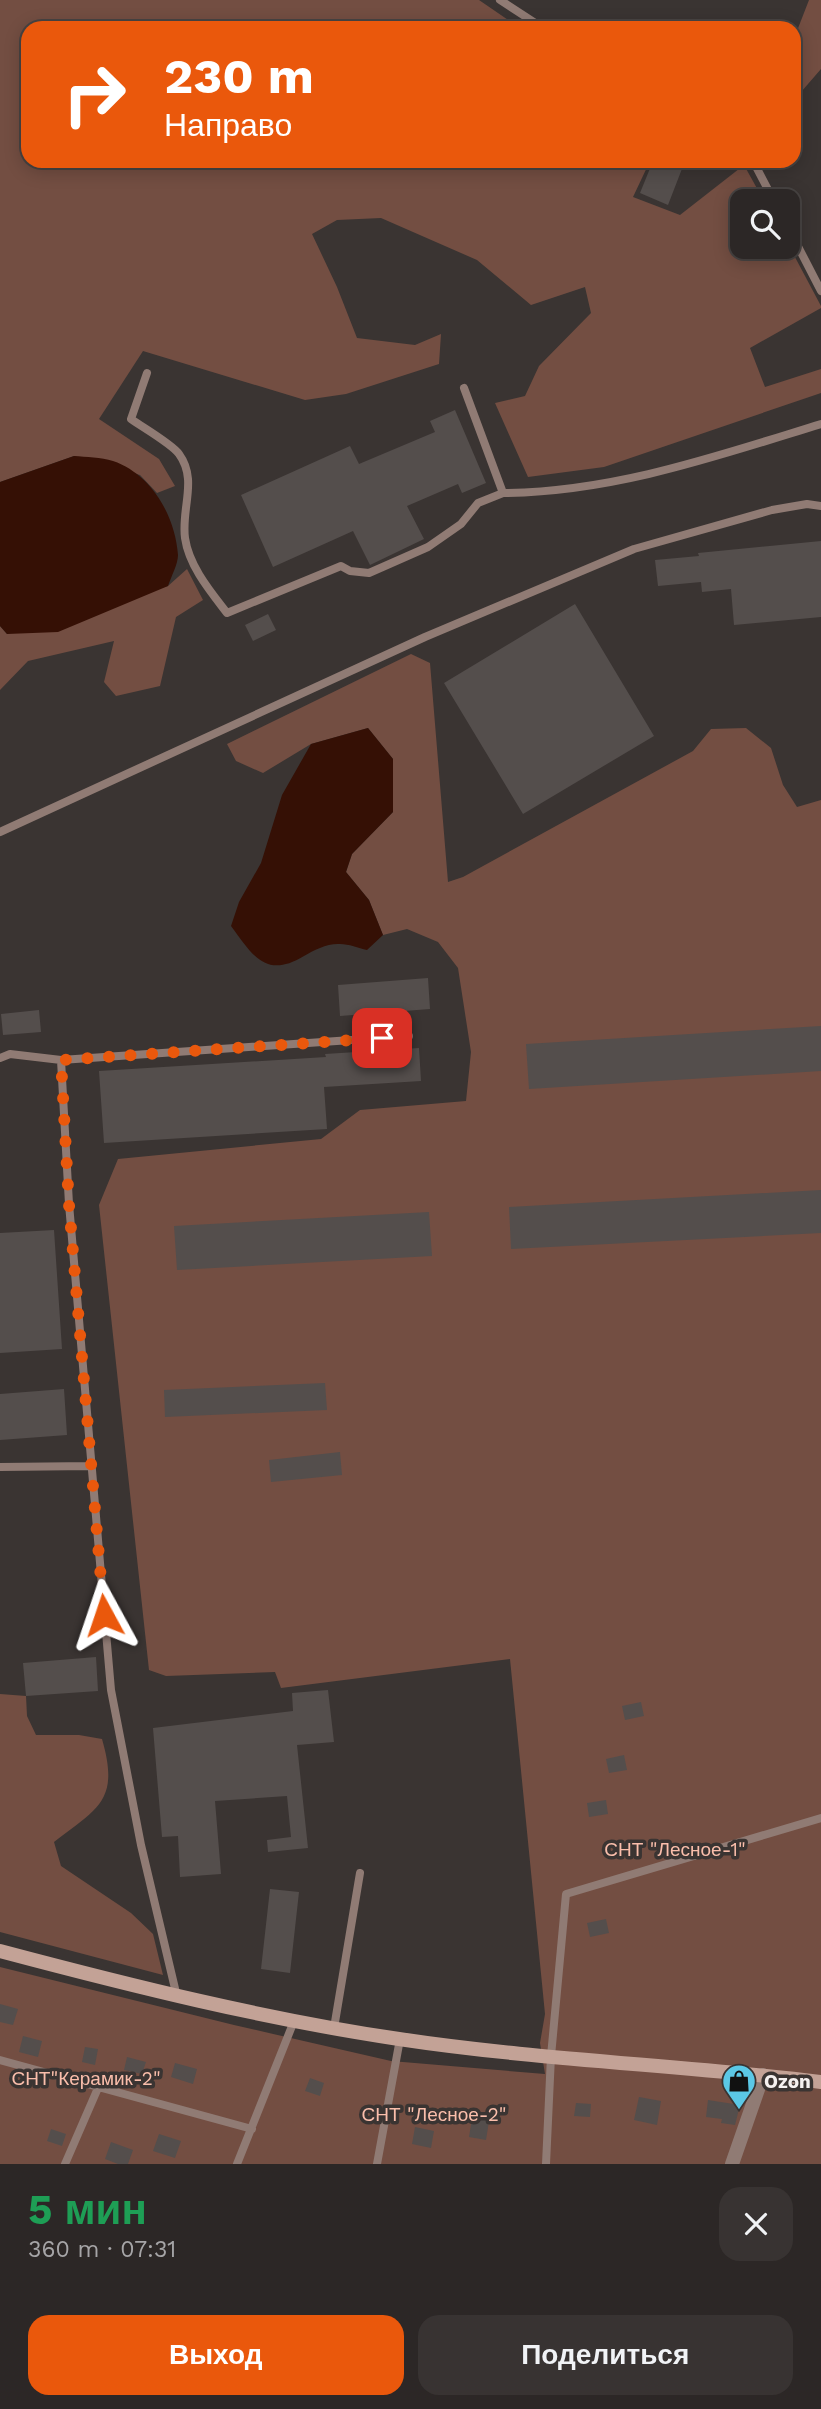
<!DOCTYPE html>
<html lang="ru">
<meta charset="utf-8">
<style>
body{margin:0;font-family:"Work Sans",sans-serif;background:#383332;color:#f1f3f6;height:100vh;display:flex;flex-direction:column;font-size:26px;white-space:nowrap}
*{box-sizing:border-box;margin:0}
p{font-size:23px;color:#a6a5a7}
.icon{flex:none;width:38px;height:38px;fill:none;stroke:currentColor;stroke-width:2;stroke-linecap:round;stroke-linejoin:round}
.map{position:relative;height:2164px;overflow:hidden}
.drawer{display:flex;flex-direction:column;background:#2c2726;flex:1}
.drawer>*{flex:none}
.top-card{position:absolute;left:21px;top:21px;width:780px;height:147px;border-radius:21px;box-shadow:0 4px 18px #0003,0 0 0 2px #484443;background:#ea580c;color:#fff;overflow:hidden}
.tools{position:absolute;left:730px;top:189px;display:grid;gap:14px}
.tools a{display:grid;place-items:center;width:70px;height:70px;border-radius:14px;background:#2c2726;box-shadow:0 4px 18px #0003,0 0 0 2px #484443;font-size:35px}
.pin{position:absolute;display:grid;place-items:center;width:60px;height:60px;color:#fff;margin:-30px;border-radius:14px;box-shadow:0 4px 10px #0006}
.me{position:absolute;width:77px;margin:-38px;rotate:355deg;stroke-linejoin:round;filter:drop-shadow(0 0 5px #0008)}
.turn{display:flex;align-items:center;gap:24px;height:147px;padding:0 28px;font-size:32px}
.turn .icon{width:91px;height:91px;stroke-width:2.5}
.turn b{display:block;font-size:49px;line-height:60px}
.round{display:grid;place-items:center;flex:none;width:74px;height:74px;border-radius:21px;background:#383332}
.summary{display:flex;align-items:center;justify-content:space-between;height:119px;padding:0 28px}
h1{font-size:42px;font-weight:700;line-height:52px;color:#1e9e55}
.cta{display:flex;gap:14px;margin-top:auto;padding:14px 28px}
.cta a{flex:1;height:80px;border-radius:21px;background:#ea580c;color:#fff;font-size:28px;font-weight:700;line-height:80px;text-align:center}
.cta a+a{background:#383332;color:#f1f3f6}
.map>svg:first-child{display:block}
</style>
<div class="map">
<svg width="821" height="2164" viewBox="0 0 821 2164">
<rect width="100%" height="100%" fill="#3a3432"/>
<!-- green -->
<path fill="#734e42" d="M 0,0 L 479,0 L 520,28 L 28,28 L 28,161 L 650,161 L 633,197 L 680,215 L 744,165 L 764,201 L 742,201 L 742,247 L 788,247 L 788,244 L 821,306 L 821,308 L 750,348 L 765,387 L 821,369 L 821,393 L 604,467 L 528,477 L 495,403 L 525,396 L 539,366 L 591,313 L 585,287 L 531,305 L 477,260 L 381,218 L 337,220 L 312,234 L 337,287 L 357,338 L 415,345 L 441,334 L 439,364 L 346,394 L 305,400 L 143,351 L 99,419 L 159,459 L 175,486 L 157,493 L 140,475 L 74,456 L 0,482 Z
M 809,0 L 821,0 L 821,69 L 795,99 L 795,36 Z
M 187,569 L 203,600 L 176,617 L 160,686 L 116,696 L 104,682 L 114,641 L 28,661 L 0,690 L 0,626 L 7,634 L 168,586 Z
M 411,654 L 430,663 L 448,882 L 463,877 L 693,751 L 711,729 L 746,728 L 771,748 L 783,785 L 797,807 L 821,800 L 821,2164 L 0,2164 L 0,1967 L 234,2025 L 391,2061 L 545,2074 L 540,2043 L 545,2014 L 510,1659 L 281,1688 L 275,1672 L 166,1676 L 149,1670 L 99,1205 L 118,1159 L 321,1139 L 360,1110 L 466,1101 L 471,1052 L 458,968 L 438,942 L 407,929 L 383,935 L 369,900 L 346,872 L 352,854 L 393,812 L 393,759 L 368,728 L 311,744 L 263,773 L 236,761 L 227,744 Z
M 0,1694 L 26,1696 L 27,1716 L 36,1735 L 79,1735 L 102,1739 C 120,1801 98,1808 54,1842 L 61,1866 L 131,1913 L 153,1934 L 163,1975 L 0,1932 Z"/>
<!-- water -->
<path fill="#351005" d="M 74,456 C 86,457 101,457 113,461 C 151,474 175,515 178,555 C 178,564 171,577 168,586 L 58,632 L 7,634 L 0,626 L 0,482 Z
M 368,728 L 393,759 L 393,812 L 352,854 L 346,872 L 369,900 L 383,935 L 367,950 C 358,948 349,944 340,944 C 328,943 314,950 304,956 C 266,979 253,956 231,926 L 239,902 L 261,863 L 282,795 L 311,744 Z"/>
<!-- building -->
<path fill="#544e4c" d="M 653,161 L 685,161 L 668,205 L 640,193 Z
M 455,410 L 486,483 L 462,493 L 458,484 L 407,506 L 424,539 L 370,565 L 353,531 L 273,567 L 241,495 L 350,446 L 359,464 L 435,432 L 430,421 Z
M 821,541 L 821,617 L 734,625 L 731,589 L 702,592 L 701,582 L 658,586 L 655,560 L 699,556 L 698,553 Z
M 575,604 L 654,736 L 523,814 L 444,683 Z
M 268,614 L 276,630 L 253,641 L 245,625 Z
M 428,978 L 430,1009 L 340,1016 L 338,985 Z
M 39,1010 L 41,1032 L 3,1035 L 1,1014 Z
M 821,1026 L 821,1071 L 529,1089 L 526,1044 Z
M 419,1048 L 421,1081 L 324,1087 L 327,1129 L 104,1143 L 99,1071 L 326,1057 L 325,1054 Z
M 821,1190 L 821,1233 L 511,1249 L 509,1207 Z
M 429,1212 L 432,1256 L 177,1270 L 174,1226 Z
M 54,1230 L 62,1349 L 0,1353 L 0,1233 Z
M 325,1383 L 327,1410 L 165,1417 L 164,1390 Z
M 64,1389 L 67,1435 L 0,1440 L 0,1394 Z
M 340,1452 L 342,1475 L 271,1482 L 269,1460 Z
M 96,1657 L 98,1691 L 26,1696 L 23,1663 Z
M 328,1690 L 334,1742 L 297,1745 L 308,1848 L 268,1852 L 267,1840 L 291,1837 L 287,1796 L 215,1801 L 221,1874 L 180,1877 L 178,1836 L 162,1837 L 153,1728 L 293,1711 L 292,1693 Z
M 641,1702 L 644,1716 L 625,1720 L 622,1706 Z
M 624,1755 L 627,1770 L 609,1773 L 606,1759 Z
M 606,1800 L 608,1814 L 589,1817 L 587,1803 Z
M 270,1889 L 299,1892 L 290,1973 L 261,1969 Z
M 606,1919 L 609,1933 L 590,1937 L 587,1923 Z
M 0,2004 L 18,2009 L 13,2025 L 0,2022 Z
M 23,2036 L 42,2041 L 38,2057 L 19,2052 Z
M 85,2047 L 98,2049 L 95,2065 L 82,2062 Z
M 127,2057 L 146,2062 L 142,2074 L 124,2070 Z
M 175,2063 L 197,2069 L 193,2084 L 171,2077 Z
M 310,2078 L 324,2083 L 320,2096 L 305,2091 Z
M 639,2097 L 661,2101 L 657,2125 L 634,2120 Z
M 708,2100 L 740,2105 L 735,2125 L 721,2123 L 722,2119 L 706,2117 Z
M 576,2103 L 591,2104 L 590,2117 L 574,2116 Z
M 473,2112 L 490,2115 L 486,2140 L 469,2137 Z
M 415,2127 L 434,2131 L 431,2148 L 412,2144 Z
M 51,2129 L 66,2134 L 62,2146 L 47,2141 Z
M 159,2134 L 181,2141 L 175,2158 L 153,2151 Z
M 111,2142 L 133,2150 L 128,2164 L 118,2164 L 105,2159 Z"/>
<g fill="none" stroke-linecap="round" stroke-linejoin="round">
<!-- lane -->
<path stroke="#907b74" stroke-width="8" d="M 500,0 L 543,28
M 753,161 L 774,201
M 788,227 L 821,291
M 147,373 L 131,419 C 142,427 172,444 179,454 C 198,480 181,508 185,538 C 189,566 210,591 227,613 L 341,566 L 350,571 L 369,573 L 428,547 L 461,524 L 478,503 L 503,493
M 464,388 L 503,493 C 614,492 717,456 821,424
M 0,832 L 425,637 L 634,549 L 772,510 L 807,504 L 821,506
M 0,1058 L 10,1054 L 61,1060 L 409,1036
M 61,1060 L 69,1204 L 111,1690 L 141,1845 L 177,1997
M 0,1467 L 91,1466
M 334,2028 L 360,1873
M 0,2060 L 252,2129
M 65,2164 L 98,2088
M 237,2164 L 294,2021
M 377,2164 L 400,2039
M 546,2164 L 551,2056 L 566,1894 L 821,1818"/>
<!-- street -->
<path stroke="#907b74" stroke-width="14" d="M 732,2164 L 763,2075"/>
<!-- secondary -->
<path stroke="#c3a296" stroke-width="14" d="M 0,1951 C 132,1986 264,2019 399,2039 C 538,2060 681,2065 821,2082"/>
</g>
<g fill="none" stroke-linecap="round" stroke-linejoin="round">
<!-- route -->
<path stroke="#ea580c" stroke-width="12" stroke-dasharray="0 21.6" d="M 104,1615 L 69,1205 L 61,1060 L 382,1038"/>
</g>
<!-- icons -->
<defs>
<g id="shop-pin" transform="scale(1.75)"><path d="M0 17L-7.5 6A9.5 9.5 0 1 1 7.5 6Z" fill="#5bc8e6" stroke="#3a3432"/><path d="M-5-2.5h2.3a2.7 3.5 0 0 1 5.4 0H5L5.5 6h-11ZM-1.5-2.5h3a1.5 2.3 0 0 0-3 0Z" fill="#111"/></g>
</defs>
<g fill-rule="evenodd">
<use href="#shop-pin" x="739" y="2081"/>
</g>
<g text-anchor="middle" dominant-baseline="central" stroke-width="7" stroke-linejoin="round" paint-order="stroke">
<!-- park labels -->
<g font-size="19" fill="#fabeab" stroke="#3a3432">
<text x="675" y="1849">СНТ "Лесное-1"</text>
<text x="86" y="2078">СНТ"Керамик-2"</text>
<text x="434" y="2114">СНТ "Лесное-2"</text>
</g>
<!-- poi labels -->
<g font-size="19" font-weight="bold" fill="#f5f1f0" stroke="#3a3432" text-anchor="start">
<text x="764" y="2081">Ozon</text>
</g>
</g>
</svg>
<div class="tools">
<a><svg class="icon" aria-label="search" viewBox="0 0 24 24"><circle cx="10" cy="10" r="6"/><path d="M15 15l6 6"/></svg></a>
</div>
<div class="pin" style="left:382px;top:1038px;background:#d93025"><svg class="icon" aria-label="arrive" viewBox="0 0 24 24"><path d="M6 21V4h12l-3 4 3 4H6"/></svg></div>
<svg class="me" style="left:104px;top:1615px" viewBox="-20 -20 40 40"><path d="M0-17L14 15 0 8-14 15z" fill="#ea580c" stroke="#fff" stroke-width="4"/></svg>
<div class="top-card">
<div class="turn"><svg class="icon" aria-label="right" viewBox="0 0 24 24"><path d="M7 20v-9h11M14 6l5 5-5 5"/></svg><div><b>230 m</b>Направо</div></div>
</div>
</div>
<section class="drawer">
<div class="summary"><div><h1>5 мин</h1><p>360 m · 07:31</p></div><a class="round"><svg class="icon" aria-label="close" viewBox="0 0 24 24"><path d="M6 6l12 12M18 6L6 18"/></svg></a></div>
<div class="cta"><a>Выход</a><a>Поделиться</a></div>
</section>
